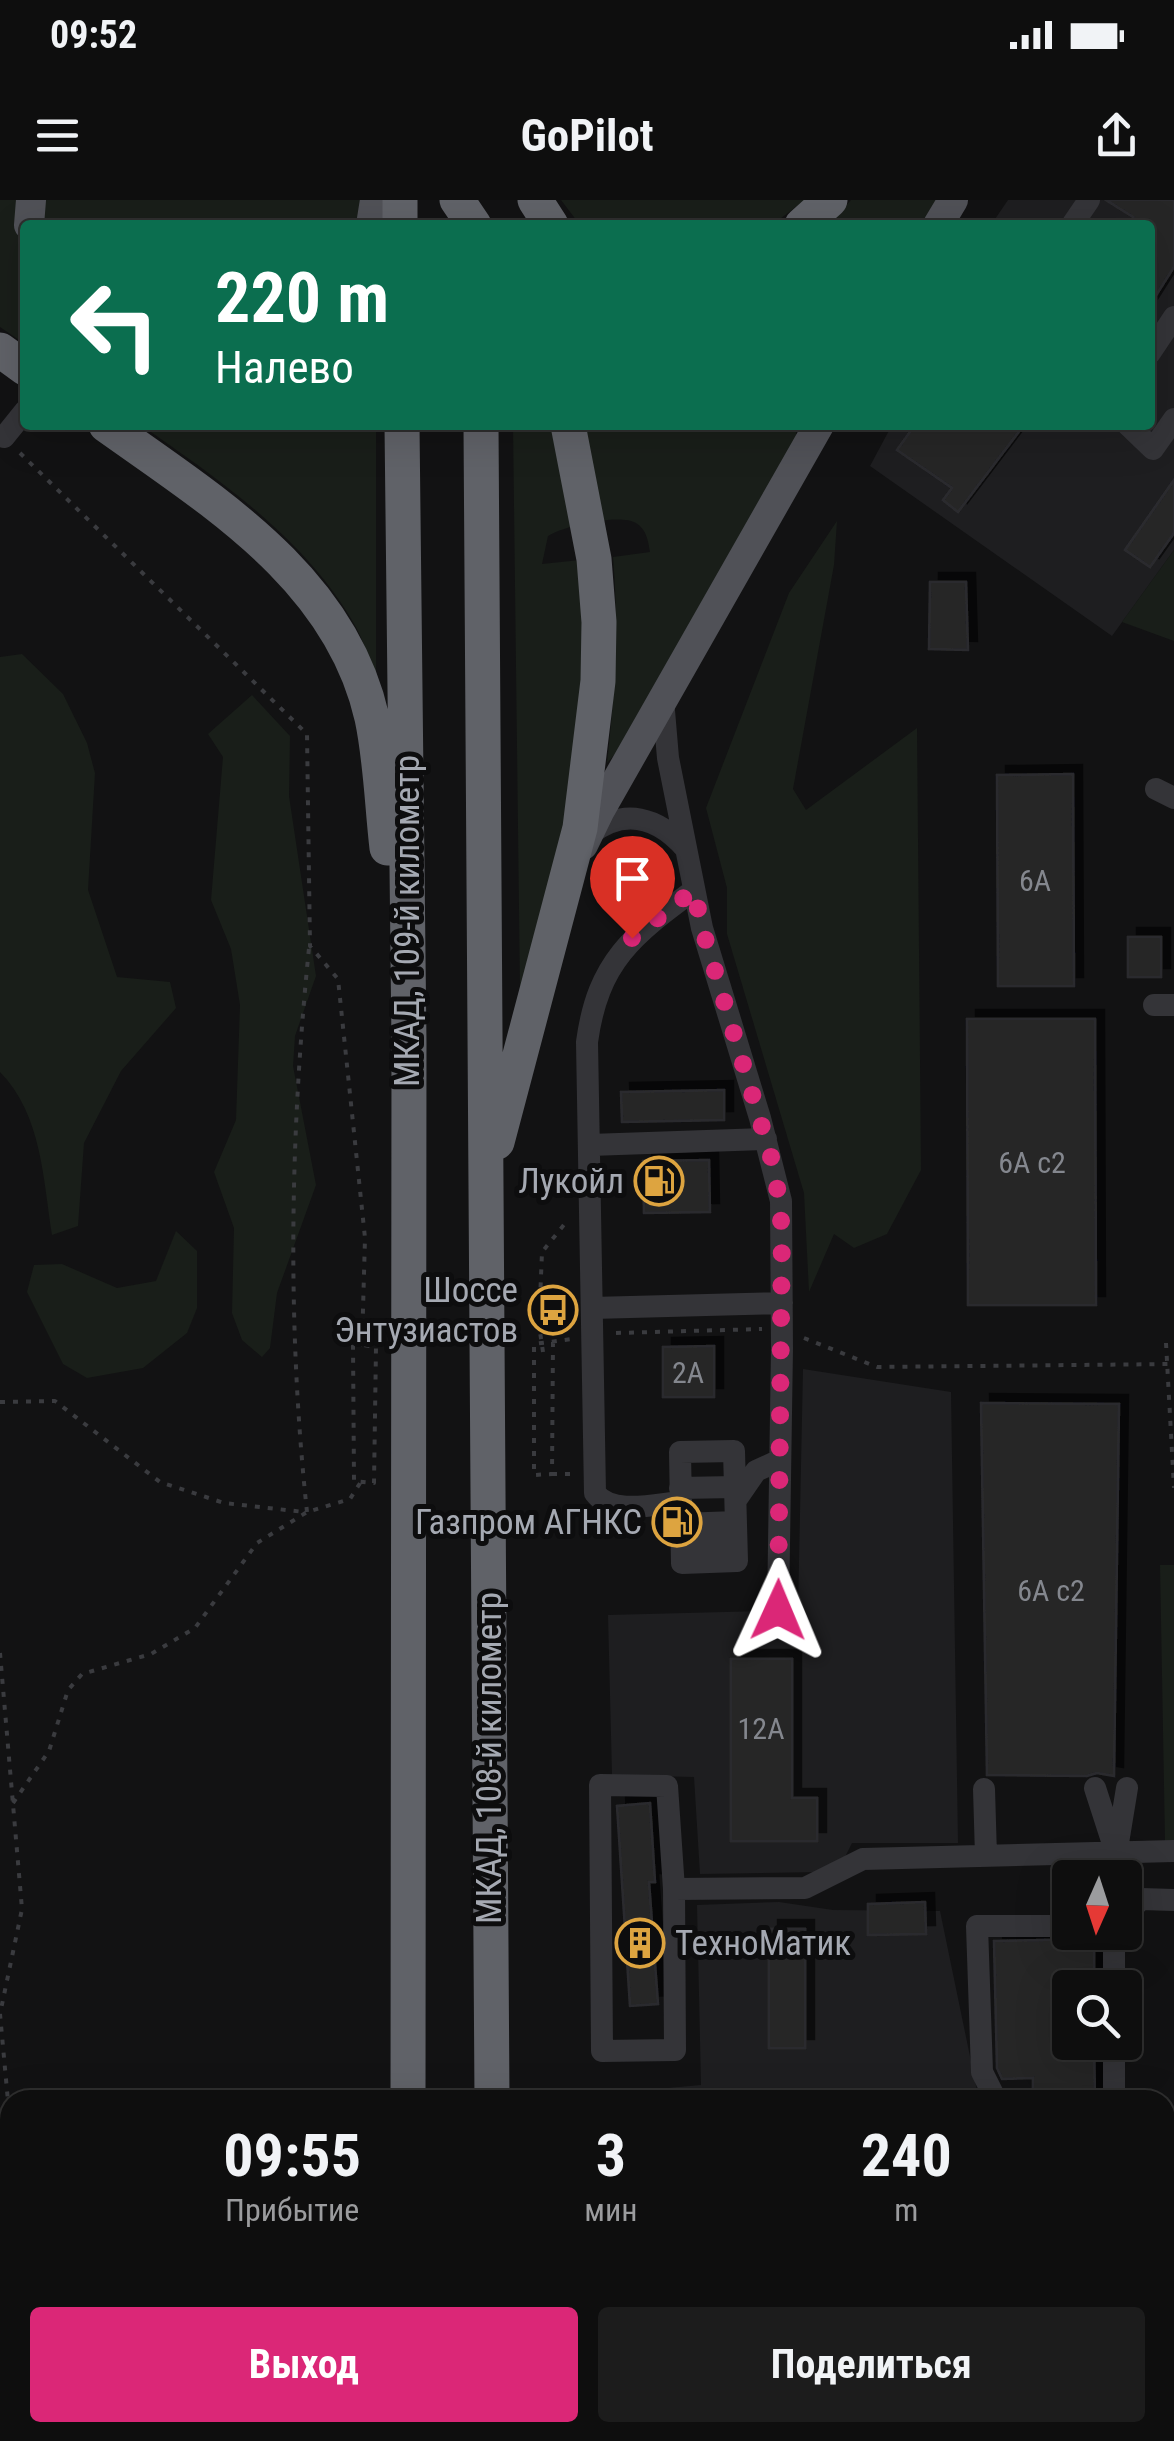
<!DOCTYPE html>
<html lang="ru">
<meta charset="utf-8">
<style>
body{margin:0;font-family:"Roboto Condensed",sans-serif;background:#1c1c1c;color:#f1f3f6;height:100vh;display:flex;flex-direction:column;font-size:38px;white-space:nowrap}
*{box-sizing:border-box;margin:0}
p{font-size:32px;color:#9b9c9e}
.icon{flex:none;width:55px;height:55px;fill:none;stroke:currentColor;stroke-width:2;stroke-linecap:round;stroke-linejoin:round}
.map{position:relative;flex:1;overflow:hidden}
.details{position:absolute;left:0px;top:1890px;width:1175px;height:352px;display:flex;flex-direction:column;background:#0e0e0e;border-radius:30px 30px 0 0;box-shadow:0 10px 40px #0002,0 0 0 2px #2e2e2e}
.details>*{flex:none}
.guide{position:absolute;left:20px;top:20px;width:1135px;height:210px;border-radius:10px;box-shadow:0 10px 40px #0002,0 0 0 2px #2e2e2e;background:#0b6e4f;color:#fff;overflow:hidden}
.needle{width:65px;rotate:183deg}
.fabs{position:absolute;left:1052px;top:1660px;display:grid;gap:20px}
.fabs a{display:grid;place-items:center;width:90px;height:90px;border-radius:10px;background:#0e0e0e;box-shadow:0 10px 40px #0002,0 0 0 2px #2e2e2e;font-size:50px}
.pin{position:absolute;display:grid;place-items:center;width:85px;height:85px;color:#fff;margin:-102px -42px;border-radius:50% 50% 50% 0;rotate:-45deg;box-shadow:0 0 10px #0007}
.pin .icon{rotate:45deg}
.me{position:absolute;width:110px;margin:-55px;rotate:1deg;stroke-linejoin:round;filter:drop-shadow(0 0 8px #0008)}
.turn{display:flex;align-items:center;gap:35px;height:210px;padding:0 30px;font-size:45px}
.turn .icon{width:130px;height:130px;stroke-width:2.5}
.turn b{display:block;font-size:70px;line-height:85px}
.eta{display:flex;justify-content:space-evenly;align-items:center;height:170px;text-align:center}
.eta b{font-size:60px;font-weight:700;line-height:70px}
.action{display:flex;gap:20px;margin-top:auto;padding:20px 30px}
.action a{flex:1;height:115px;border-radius:10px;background:#db2777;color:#fff;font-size:40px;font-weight:700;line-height:115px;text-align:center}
.action a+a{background:#1c1c1c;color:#f1f3f6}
.status{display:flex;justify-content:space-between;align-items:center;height:70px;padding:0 50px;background:#0e0e0e;direction:ltr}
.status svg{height:28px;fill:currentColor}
header{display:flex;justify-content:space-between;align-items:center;height:130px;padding:0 30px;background:#0e0e0e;font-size:45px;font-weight:700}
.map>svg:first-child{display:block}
</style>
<div class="status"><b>09:52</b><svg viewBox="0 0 49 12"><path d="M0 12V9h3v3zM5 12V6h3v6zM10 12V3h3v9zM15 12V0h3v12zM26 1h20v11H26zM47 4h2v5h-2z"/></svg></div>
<header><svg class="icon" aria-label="menu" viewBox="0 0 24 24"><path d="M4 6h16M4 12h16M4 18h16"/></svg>GoPilot<svg class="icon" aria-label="share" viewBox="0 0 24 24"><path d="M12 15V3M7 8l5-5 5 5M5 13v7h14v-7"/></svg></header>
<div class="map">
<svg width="1174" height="2241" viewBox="0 0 1174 2241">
<defs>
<filter id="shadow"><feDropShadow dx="9" dy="-9" stdDeviation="0" flood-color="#0009"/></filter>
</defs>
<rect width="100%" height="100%" fill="#121213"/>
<!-- built -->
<path fill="#1e1e20" d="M 1008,0 L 1174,0 L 1174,350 L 1112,436 L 870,266 L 892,225 L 1150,225 L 1150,25 L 991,25 Z
M 803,1169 L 951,1192 L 958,1643 L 852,1643 L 843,1661 L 820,1672 L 700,1674 L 694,1577 L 612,1575 L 608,1415 L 798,1410 Z
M 779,1702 L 833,1710 L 940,1711 L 979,1900 L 602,1900 L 602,1894 L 701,1885 L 697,1705 Z"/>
<!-- green -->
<path fill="#191e19" d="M 0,0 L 18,0 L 18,34 L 25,72 L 25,144 L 0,127 Z
M 44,0 L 362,0 L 358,25 L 42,25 Z
M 561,0 L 805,0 L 772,25 L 580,25 Z
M 851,0 L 941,0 L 926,25 L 829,25 Z
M 141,225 L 376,225 L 376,479 C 370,463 365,445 357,429 C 309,341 221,281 141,225 Z
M 513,225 L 796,225 L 796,242 L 617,552 L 607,563 C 615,493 619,427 613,357 L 650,352 C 648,341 647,330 636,323 C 620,313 563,326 548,336 L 542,364 L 580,360 C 581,398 584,437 583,475 C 581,582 549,689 520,790 Z
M 837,321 L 834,365 L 793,589 L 806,610 L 917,528 L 921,970 L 887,1034 L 854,1048 L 834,1034 L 809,1092 L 804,993 L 727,734 L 727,688 L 706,608 L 789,393 Z
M 1174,350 L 1174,441 L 1122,422 Z
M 22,454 L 63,494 L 87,543 L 95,573 L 88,690 L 117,777 L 170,782 L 176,808 L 121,871 L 84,943 L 78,1026 L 52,1035 C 43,979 42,915 0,872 L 0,457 Z
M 252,495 L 290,536 L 289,596 L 316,776 L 295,836 L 293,866 L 316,985 L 277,1093 L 270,1148 L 262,1157 L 242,1140 L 232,1113 L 234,1028 L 214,972 L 236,920 L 240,805 L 231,749 L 211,700 L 223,557 L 208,534 Z
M 176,1031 L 197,1051 L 197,1108 L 187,1133 L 143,1168 L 87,1178 L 63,1164 L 27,1092 L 34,1065 L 62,1064 L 117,1088 L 156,1081 Z
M 1160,1365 L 1174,1365 L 1174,1641 L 1165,1641 Z
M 1174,2157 L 1174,2241 L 800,2241 L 840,2232 L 1165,2232 L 1165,2159 Z"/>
<!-- building -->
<path fill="#252527" stroke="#2c2c2f" stroke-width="2.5" filter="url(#shadow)" d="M 1106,0 L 1174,0 L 1174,67 L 1150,105 L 1150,25 L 1127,25 L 1133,17 Z
M 915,225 L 1024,225 L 958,312 L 943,300 L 952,288 L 897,250 Z
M 1174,280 L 1174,333 L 1150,367 L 1125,350 Z
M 930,382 L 966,382 L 968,450 L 929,449 Z
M 1073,574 L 1074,786 L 998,786 L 997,575 Z
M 1128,737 L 1161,737 L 1161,777 L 1128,777 Z
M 967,819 L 1095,819 L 1096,1105 L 968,1105 Z
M 724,890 L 724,920 L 622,922 L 621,892 Z
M 709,960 L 710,1012 L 644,1013 L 643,961 Z
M 714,1146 L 714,1197 L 663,1197 L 663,1147 Z
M 981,1203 L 1119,1204 L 1114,1576 L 1097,1573 L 1087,1576 L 987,1575 Z
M 731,1459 L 792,1459 L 792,1598 L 817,1598 L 817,1641 L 731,1641 Z
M 650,1603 L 655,1682 L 649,1682 L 658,1804 L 630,1806 L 617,1606 Z
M 925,1702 L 926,1734 L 868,1735 L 868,1704 Z
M 769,1729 L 805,1729 L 805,1848 L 769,1848 Z
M 1094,1739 L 1094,1788 L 1070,1788 L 1070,1842 L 1094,1842 L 1095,1900 L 1033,1900 L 1033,1878 L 1002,1879 L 997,1868 L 994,1741 Z"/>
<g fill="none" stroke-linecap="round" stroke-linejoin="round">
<!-- path -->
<path stroke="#3a3b3f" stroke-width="4" stroke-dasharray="5 8" stroke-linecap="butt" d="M 20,253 L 307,534 L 310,746 L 338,779 L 365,1038 L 362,1145 L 376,1147 L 374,1283 L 354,1281 L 353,1144 L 362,1145
M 616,1133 L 762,1129
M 804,1138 L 877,1167 L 1174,1164
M 553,1142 L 552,1274 L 534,1275 L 534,1144 L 572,1139
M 1166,1143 L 1174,1288
M 543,1152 L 539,1125 L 542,1052 L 567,1021
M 0,1202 L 55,1201 L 160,1282 L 224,1303 L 304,1312
M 552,1274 L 572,1274
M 307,1312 C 287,1126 290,935 309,748
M 0,1453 L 22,1709 L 0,1814 L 10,1923
M 13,1603 L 49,1551 L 68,1490 L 82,1474 L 151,1454 L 195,1428 L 257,1343 L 307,1312 L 350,1299 L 362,1280
M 1165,2205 L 1174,2192
M 37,2232 L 38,2241
M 1140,2241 L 1146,2232"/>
<!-- minor -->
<path stroke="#343438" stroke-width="22" d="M 1072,25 L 1089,0
M 1150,153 L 1174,117
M 1128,225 L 1153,249 L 1174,219
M 4,237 L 25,211
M 663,499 L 668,558 L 702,728 L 760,918 L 781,1001 L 782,1148 L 778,1410
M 1156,589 L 1174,598
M 589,635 C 624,607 658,617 686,649
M 1154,805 L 1174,805
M 590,945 L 766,939
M 592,1108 L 782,1103
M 734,1251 L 737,1361 L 682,1363 L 680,1252 Z
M 680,1288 L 735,1287
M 736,1300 L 756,1271 L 780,1260
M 681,1302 C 656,1304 612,1316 595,1293 L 587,842 C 598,761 633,735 694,690
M 681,1324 L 736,1322
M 682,1343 L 736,1341
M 1095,1588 L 1116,1653
M 984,1589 L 986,1656
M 1117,1649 L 1127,1588
M 674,1689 L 667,1586 L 600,1585 L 602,1851 L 675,1850 L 674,1689 L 805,1688 L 863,1659 L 1174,1651
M 1125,1716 L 1141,1699 L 1174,1700
M 1114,1732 L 1114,1788
M 1114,1842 L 1114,1900
M 996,1900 L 982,1872 L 977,1726 L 1070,1726
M 1165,1954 L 1174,1954
M 1165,2133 L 1174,2133"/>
<!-- major -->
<path stroke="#505157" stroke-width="30" d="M 29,25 L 31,0
M 371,25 L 375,0
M 938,25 L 953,0
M 583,645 L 600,610 L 819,225"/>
<!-- highway -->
<path stroke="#606268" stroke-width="35" d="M 400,0 L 400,25
M 457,0 L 474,25
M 535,0 L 551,25
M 802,25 L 830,0
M 0,150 L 25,168
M 106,225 C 214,302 341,379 372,518 C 381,560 382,605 387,648
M 402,225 L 409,843 L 408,1900
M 481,225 L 492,1900
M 497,942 L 580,628 L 598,481 L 599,422 L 594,359 L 568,225
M 408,2232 L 408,2241
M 494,2232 L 494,2241"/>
</g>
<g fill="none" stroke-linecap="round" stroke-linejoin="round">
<!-- route -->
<path stroke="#db2777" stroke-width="18" stroke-dasharray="0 32.4" d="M 632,738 L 694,690 L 702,728 L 775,970 L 782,1029 L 778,1410"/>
</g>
<!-- icons -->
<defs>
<g id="fuel-ring" transform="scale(2.5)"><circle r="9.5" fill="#0d0d0e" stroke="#dda440" stroke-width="1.5"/><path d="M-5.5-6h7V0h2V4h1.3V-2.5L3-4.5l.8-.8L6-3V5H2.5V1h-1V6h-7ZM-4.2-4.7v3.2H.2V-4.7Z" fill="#dda440"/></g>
<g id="bus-ring" transform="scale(2.5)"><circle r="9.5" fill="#0d0d0e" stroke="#dda440" stroke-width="1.5"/><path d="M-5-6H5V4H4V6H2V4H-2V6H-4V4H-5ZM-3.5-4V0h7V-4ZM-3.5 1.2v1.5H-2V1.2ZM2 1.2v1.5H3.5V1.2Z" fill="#dda440"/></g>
<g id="building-ring" transform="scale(2.5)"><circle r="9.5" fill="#0d0d0e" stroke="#dda440" stroke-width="1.5"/><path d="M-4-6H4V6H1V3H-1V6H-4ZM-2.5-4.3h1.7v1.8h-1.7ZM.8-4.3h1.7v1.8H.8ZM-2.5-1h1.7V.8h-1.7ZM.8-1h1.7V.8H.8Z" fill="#dda440"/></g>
</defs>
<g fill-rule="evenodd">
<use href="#fuel-ring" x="659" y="981"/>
<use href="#bus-ring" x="553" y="1110"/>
<use href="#fuel-ring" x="677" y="1322"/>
<use href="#building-ring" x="640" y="1743"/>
</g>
<g text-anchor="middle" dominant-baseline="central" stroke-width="10" stroke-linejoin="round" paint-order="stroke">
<!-- number labels -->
<g font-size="30" fill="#84878e">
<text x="1035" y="680">6А</text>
<text x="1032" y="962">6А с2</text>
<text x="688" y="1172">2А</text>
<text x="1051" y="1390">6A c2</text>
<text x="761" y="1528">12А</text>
</g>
<!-- street labels -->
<g font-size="35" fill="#a5a9b2" stroke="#0d0d0e">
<text transform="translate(407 721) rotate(-90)">МКАД, 109-й километр</text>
<text transform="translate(489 1558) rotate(-90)">МКАД, 108-й километр</text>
</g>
<!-- poi labels -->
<g font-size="35" fill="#a5a9b2" stroke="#0d0d0e" text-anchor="end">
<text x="624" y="981">Лукойл</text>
<text x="518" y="1090">Шоссе<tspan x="518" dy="40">Энтузиастов</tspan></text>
<text x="642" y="1322">Газпром АГНКС</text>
<text x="675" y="1743" text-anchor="start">ТехноМатик</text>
</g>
</g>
</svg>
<div class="fabs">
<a><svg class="needle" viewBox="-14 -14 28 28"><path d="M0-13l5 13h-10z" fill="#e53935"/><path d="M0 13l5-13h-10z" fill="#9b9c9e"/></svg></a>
<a><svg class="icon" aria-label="search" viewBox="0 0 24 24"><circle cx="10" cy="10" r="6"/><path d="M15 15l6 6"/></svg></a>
</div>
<div class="pin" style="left:632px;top:738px;background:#d93025"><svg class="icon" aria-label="arrive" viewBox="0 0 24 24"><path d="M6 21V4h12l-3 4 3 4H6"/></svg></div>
<svg class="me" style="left:778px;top:1410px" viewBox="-20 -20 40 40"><path d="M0-17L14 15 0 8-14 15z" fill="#db2777" stroke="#fff" stroke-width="4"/></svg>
<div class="guide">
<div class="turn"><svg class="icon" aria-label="left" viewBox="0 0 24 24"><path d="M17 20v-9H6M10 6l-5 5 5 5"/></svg><div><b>220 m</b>Налево</div></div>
</div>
<section class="details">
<div class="eta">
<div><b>09:55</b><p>Прибытие</p></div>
<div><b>3</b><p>мин</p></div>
<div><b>240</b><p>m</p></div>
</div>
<div class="action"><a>Выход</a><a>Поделиться</a></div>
</section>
</div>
